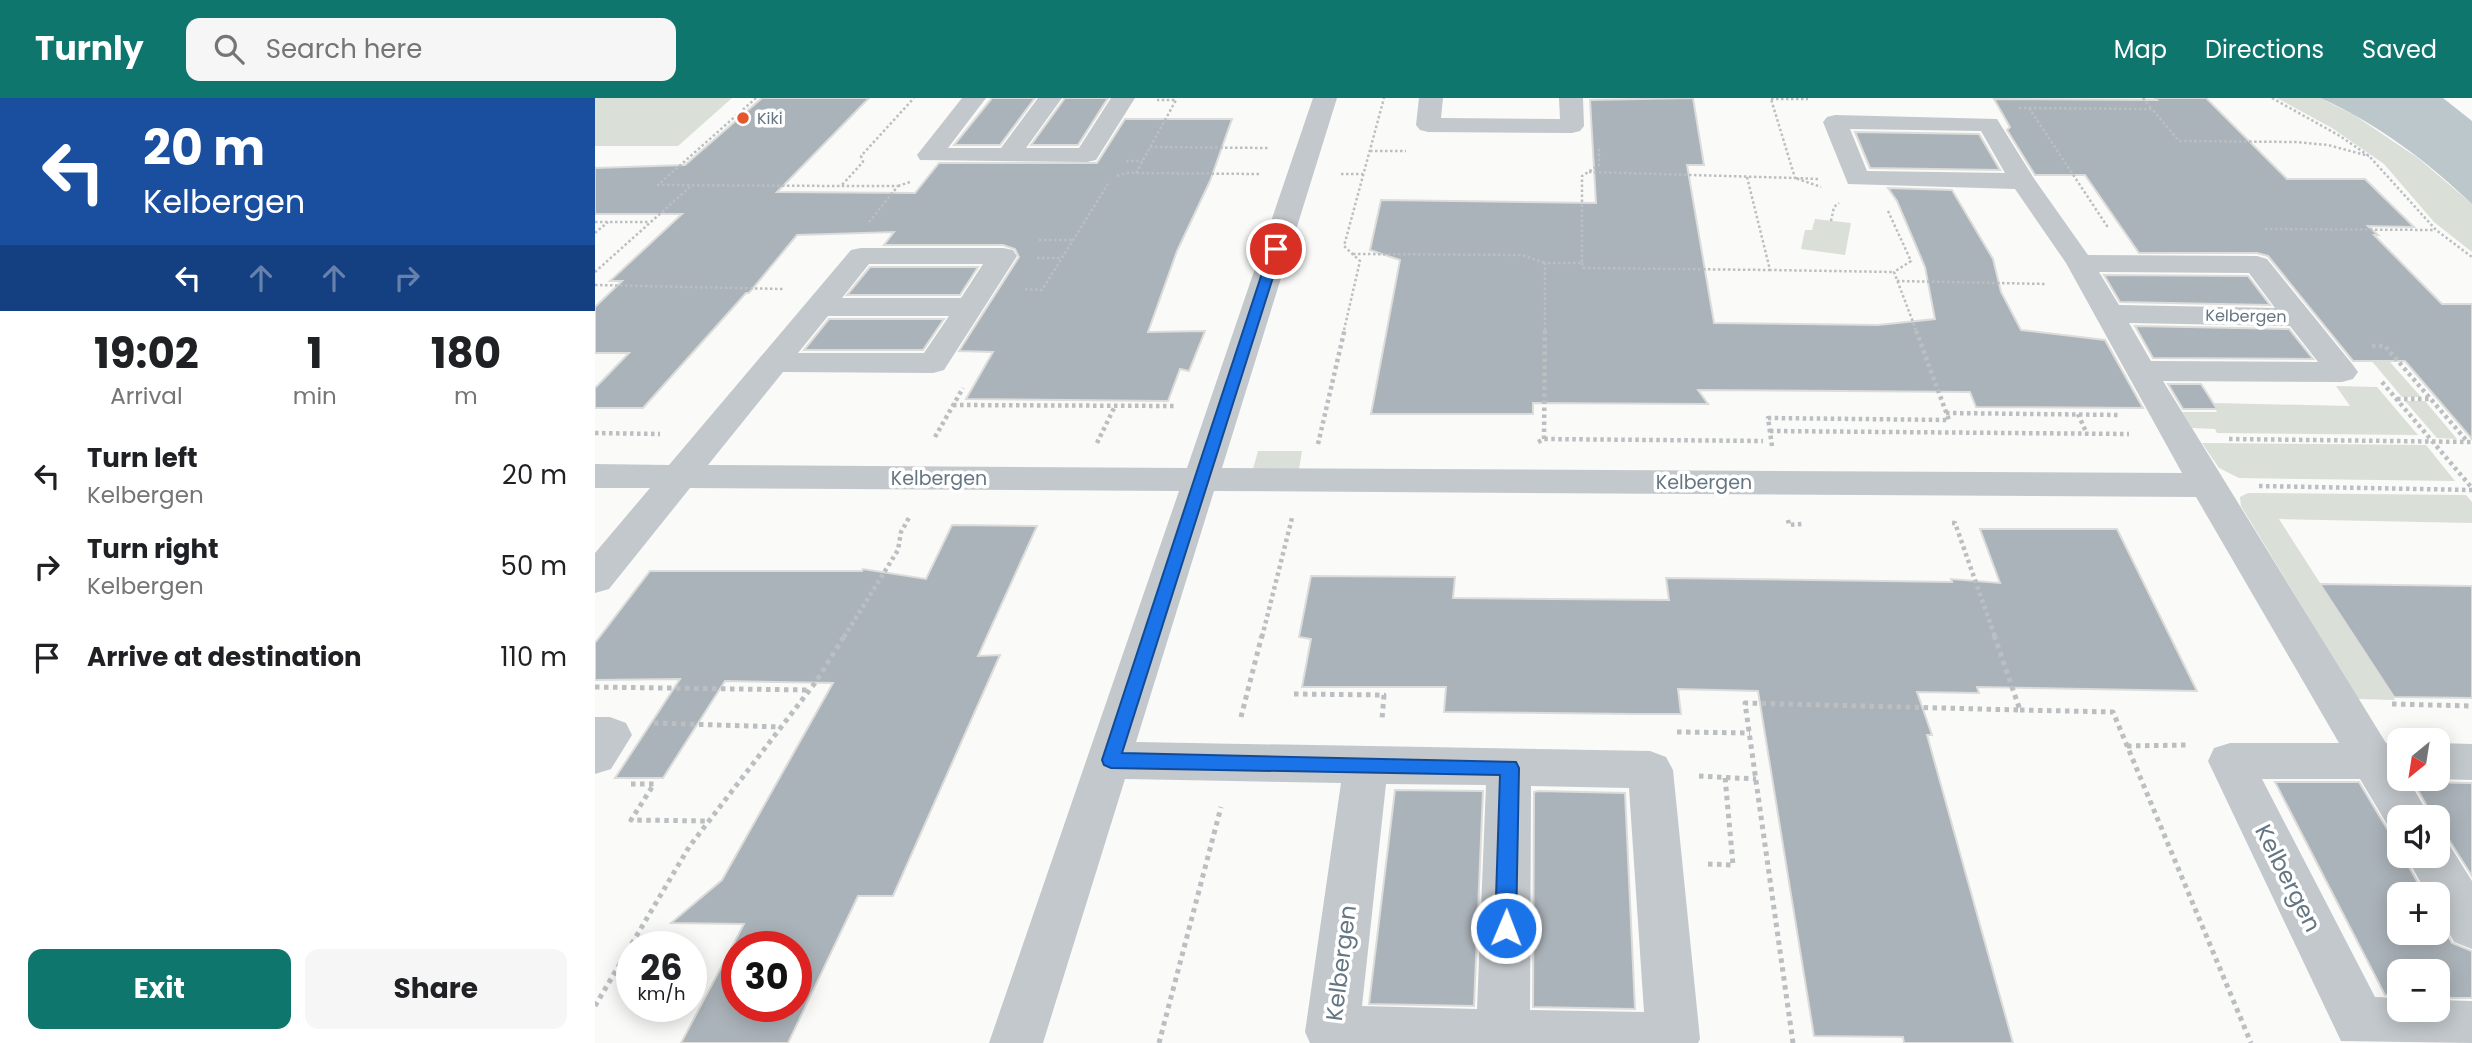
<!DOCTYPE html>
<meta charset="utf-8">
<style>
body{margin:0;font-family:Poppins,sans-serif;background:#f6f6f6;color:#202124;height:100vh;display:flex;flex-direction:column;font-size:26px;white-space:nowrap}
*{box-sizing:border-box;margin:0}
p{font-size:23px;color:#757577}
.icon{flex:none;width:38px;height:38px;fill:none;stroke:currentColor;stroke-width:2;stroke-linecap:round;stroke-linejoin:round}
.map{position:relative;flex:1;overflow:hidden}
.side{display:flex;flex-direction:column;background:#fff;width:595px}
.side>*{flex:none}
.top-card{background:#1a4fa0;color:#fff;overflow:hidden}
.needle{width:46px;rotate:210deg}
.buttons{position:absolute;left:1792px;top:630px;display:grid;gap:14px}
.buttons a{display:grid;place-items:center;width:63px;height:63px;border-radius:14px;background:#fff;box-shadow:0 4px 18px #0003;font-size:35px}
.speed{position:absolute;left:21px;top:833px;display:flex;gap:14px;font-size:35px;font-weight:700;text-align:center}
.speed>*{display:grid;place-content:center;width:91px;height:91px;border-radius:50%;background:#fff;box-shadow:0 4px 18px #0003;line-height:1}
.speed small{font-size:18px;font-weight:400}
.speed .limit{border:10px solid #d22;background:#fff;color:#111}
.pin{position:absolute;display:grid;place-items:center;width:60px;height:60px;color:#fff;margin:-30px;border:4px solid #fff;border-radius:50%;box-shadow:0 2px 7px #0007}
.me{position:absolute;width:77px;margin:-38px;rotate:1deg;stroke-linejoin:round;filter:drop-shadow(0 0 5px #0008)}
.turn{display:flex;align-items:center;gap:24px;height:147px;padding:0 28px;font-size:32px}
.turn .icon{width:91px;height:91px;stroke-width:2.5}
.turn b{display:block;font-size:49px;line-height:60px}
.lanes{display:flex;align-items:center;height:66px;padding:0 28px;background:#0003;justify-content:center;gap:35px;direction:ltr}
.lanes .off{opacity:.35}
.eta{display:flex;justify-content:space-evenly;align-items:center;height:119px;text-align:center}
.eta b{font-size:42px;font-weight:700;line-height:49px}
.primary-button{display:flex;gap:14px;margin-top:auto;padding:14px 28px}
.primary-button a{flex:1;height:80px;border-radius:14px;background:#0f766e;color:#fff;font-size:28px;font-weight:700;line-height:80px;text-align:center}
.primary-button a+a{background:#f6f6f6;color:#202124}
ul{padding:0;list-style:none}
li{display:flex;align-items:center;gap:21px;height:91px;padding:0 28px}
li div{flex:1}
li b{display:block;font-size:26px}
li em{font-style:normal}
header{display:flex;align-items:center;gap:42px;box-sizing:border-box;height:98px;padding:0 35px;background:#0f766e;color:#fff}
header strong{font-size:33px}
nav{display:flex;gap:38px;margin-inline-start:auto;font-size:24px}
.search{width:490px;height:63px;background:#f6f6f6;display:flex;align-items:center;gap:18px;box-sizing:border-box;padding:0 24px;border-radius:14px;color:#757577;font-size:26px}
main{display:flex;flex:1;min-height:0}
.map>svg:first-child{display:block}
</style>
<header>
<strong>Turnly</strong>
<div class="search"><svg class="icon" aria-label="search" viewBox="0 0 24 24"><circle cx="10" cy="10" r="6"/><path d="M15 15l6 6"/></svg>Search here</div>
<nav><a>Map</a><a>Directions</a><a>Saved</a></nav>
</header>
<main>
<section class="side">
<div class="top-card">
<div class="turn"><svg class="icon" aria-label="left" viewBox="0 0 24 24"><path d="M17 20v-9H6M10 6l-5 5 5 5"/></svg><div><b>20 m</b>Kelbergen</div></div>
<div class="lanes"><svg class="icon" aria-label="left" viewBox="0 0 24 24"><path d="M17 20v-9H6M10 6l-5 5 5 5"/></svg><svg class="icon off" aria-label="ahead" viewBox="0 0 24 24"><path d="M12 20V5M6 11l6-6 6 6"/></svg><svg class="icon off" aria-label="ahead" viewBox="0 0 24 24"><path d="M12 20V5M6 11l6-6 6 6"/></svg><svg class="icon off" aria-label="right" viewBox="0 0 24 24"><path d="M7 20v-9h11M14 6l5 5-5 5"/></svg></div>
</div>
<div class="eta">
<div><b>19:02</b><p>Arrival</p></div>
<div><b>1</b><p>min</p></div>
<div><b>180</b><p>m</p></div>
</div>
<ul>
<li><svg class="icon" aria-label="left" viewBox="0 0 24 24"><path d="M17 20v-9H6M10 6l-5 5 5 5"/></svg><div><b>Turn left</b><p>Kelbergen</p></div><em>20 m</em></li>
<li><svg class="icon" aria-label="right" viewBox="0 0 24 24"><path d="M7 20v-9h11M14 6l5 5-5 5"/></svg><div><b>Turn right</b><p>Kelbergen</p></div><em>50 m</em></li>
<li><svg class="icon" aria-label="arrive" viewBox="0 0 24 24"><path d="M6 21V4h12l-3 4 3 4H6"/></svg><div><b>Arrive at destination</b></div><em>110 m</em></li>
</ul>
<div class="primary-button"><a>Exit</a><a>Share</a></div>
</section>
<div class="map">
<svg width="1877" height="945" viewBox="0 0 1877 945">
<rect width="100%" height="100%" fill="#fafaf8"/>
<!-- green -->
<path fill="#dadfd7" d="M 0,0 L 137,0 L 83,48 L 0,48 Z
M 1682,0 L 1725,0 L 1759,17 L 1823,60 L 1877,106 L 1877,154 L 1839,124 L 1789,66 L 1737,30 Z
M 1220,121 L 1256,125 L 1250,157 L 1206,151 L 1210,132 L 1217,132 Z
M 1770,255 L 1787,255 L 1826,299 L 1807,299 Z
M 1741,288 L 1782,289 L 1823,337 L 1622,335 L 1620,331 L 1597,330 L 1587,314 L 1622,314 L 1618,305 L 1755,308 Z
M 1810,303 L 1830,303 L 1862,341 L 1842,340 Z
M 1607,345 L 1831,347 L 1860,383 L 1644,380 L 1624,370 Z
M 663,353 L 707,353 L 704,371 L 658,371 Z
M 1653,395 L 1871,397 L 1877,404 L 1877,425 L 1684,421 L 1800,602 L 1763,601 L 1646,408 L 1645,399 Z"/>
<!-- water -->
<path fill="#bbc7cb" d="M 1725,0 L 1848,0 L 1877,23 L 1877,106 C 1833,64 1782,25 1725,0 Z"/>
<!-- building -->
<path fill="#aab3b9" stroke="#dcdcda" stroke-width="2" fill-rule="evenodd" d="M 167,0 L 274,0 L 182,94 L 320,95 L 344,65 L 502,65 L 530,21 L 637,21 L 615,83 L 582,153 L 553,234 L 610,233 L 594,273 L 585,271 L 573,303 L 371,301 L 398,254 L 364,253 L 424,159 L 420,151 L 408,147 L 289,147 L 299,134 L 202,137 L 154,195 L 151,195 L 48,310 L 0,310 L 0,290 L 34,255 L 0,255 L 0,209 L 27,183 L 15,183 L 87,116 L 0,116 L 0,70 L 90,67 Z
M 397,0 L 440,0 L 405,47 L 359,47 Z
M 470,0 L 513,0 L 483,47 L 436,47 Z
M 1098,0 L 1109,67 L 1092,67 L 1119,225 L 1283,227 L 1340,221 L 1330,169 L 1302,103 L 1293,90 L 1357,92 L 1398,161 L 1406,194 L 1426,232 L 1510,242 L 1548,310 L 1381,309 L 1375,294 L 1103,292 L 1113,306 L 938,305 L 938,316 L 776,316 L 805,162 L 775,152 L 786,102 L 1001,105 L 995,2 Z
M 1560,0 L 1611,0 L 1692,81 L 1770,81 L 1819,129 L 1773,128 L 1783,137 L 1779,137 L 1847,206 L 1877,206 L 1877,341 L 1810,263 L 1758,263 L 1673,158 L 1662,155 L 1544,155 L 1490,77 L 1440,77 L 1412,32 L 1415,29 L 1399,1 L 1562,2 Z
M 1260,34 L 1384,36 L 1405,72 L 1275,70 Z
M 275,169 L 383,169 L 365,197 L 252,197 Z
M 1509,177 L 1653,178 L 1675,207 L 1525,204 Z
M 234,221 L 349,221 L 328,252 L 209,252 Z
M 1540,228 L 1694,231 L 1718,261 L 1558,260 Z
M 1573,286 L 1606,286 L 1622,311 L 1588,311 Z
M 357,427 L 442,428 L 383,558 L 405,557 L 298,798 L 263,798 L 193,945 L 86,945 L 149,826 L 76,825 L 127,782 L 238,585 L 130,583 L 68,680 L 20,680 L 85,581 L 0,582 L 0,545 L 55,473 L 267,473 L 268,471 L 331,481 ZM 142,849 L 201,849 L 201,908 L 142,908 Z
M 1385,431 L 1522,431 L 1602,593 L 1382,589 L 1384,595 L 1322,594 L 1337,637 L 1332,637 L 1418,945 L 1309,945 L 1308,939 L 1219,938 L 1163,593 L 1083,591 L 1086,616 L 1040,616 L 849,614 L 851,589 L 707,589 L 716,541 L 704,539 L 716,478 L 860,479 L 858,500 L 1074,502 L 1071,480 L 1357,484 L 1356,481 L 1405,485 Z
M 1725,486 L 1877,488 L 1877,600 L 1799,599 Z
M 1680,684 L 1764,684 L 1794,734 L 1804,738 L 1804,758 L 1808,758 L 1829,796 L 1804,796 L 1804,835 L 1843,835 L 1843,821 L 1857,845 L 1877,853 L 1877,900 L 1843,900 L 1843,873 L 1804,873 L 1804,897 L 1790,897 Z
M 1823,684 L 1877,685 L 1877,778 L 1854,742 L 1843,738 L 1843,719 L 1838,719 L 1819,685 Z
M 800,692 L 888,693 L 879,908 L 774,906 Z
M 943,693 L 1030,695 L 1040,911 L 938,909 L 939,694 Z"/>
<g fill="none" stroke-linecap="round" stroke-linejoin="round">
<!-- path-far2 -->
<path stroke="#bbbfc2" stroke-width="2.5" stroke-dasharray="2.5 2.5" stroke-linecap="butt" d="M 161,0 L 63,87 L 246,88
M 1548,0 L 1556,10
M 1677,0 L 1745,38 L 1774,58 L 1841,132 L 1877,159
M 1176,1 L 1213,1
M 1424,10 L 1557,11 L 1584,43 L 1701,44 L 1733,47 L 1774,58
M 1434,10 L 1512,128 L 1515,128
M 555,49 L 673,50
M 775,53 L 811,53
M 531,63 L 547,63
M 994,74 L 1200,80 L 1176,1
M 541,75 L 581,2 L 562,2
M 746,76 L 768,76
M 522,78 L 531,75 L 664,76
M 1152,79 L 1175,172 L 1299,174
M 1223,81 L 1200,80 L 1226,89
M 303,88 L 315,84
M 1293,113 L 1316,163 L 1299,174 L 1321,232
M 1236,123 L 1239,109 L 1244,105
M 0,124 L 54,124
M 274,124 L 303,88 L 246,88 L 268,64 L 266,58 L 319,0
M 1670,131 L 1840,132
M 0,135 L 13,124
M 444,142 L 478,142
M 758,156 L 927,157 L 950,165
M 442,160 L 467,160
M 987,165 L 988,170 L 1175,172
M 0,174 L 96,88
M 1302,183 L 1452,186
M 0,187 L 188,191
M 430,191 L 447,192 L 513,86
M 749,232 L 765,163 L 749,148 L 789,0
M 950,232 L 950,165 L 987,165 L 987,78 L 1004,67 L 1004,48"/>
<!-- path-far1 -->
<path stroke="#bbbfc2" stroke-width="4.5" stroke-dasharray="3.5 3.5" stroke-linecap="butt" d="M 1777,248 L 1790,248 L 1872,343
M 1787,284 L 1877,390
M 1802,301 L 1835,301
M 358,307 L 581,308
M 1351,315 L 1525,317
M 1483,316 L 1492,336
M 1175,333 L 1534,336
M 0,335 L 65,336
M 340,339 L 368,290
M 949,341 L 950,230
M 1634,341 L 1877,344
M 943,344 L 949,341 L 1168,343
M 502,345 L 520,308
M 723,346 L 750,230
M 1177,348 L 1173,320 L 1354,322 L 1320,230
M 1664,388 L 1877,392
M 1193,422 L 1194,427 L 1208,426
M 1357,425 L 1360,425 L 1400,539
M 249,539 L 303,452 L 306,434 L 315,418
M 667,539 L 697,420"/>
<!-- path -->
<path stroke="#bbbfc2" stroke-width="5" stroke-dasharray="4.5 4.5" stroke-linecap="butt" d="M 0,589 L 214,592
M 699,596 L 789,597 L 787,621
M 1797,606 L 1877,608
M 1425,612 L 1518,614 L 1656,945
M 646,619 L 667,537
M 59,625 L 186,629
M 1082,634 L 1155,635
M 1532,648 L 1591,647
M 1104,678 L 1161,681
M 36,686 L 59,686 L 36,722 L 114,723
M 1113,766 L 1138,767 L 1130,679
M 0,908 L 94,749 L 220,585 L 250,537
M 564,945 L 626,709
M 1198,945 L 1150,605 L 1425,612 L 1399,537"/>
<!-- minor -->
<path fill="#c3c8cc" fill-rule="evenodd" d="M 367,0 L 391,0 L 353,50 L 406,50 L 443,0 L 467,0 L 431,50 L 484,50 L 516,0 L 540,0 L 501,62 L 492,64 L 325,62 L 322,57 Z
M 718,0 L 742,0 L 627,370 L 1587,375 L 1471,165 L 1420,91 L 1253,86 L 1228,24 L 1232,19 L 1240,17 L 1402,21 L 1440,82 L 1493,157 L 1662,158 L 1672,161 L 1758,267 L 1763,274 L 1758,281 L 1747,284 L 1568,283 L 1791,645 L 1804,647 L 1804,681 L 1813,681 L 1835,719 L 1804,719 L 1804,736 L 1796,733 L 1765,681 L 1667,681 L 1780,899 L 1804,900 L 1804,912 L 1843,912 L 1843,902 L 1877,903 L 1877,945 L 1746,943 L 1613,663 L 1619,650 L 1635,645 L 1744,645 L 1601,399 L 619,393 L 541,644 L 1055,653 L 1071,659 L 1078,672 L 1105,941 L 1103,945 L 715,945 L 710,934 L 746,685 L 530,681 L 448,945 L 394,945 L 584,393 L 95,390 L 14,491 L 0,495 L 0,455 L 55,390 L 0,390 L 0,366 L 74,367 L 256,152 L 266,150 L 408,150 L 418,152 L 422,158 L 349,272 L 338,275 L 188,274 L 113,367 L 592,370 ZM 1255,31 L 1386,33 L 1410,75 L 1272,73 ZM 274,166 L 388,166 L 366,200 L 247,200 ZM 1504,174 L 1654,175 L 1680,210 L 1524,207 ZM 233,218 L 354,218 L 329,255 L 203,255 ZM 1534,225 L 1695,228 L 1723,264 L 1556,263 ZM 791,686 L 891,687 L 882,911 L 767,908 ZM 936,688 L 1034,690 L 1049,914 L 935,912 Z
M 824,0 L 848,0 L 846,20 L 965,21 L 964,0 L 988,0 L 989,28 L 985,33 L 977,35 L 833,34 L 825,32 L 821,27 Z
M 0,619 L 15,619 L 31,625 L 37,637 L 16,671 L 0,676 Z
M 1843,645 L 1877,646 L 1877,682 L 1841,681 Z
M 1843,740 L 1852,743 L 1877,783 L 1877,851 L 1859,844 L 1843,816 L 1843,796 L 1832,796 L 1811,758 L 1843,758 Z"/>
</g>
<!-- route -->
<path fill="#1a73e8" stroke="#114b97" stroke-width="2" d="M 681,147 L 687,151 L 527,655 L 921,664 L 924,670 L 921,830 L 918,837 L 911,840 L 903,837 L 900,830 L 905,677 L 516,670 L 509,667 L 507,662 L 675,151 Z"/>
<!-- markers -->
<circle fill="#e4572e" stroke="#fff" stroke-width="2.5" cx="148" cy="20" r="7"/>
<g text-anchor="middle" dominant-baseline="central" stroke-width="7" stroke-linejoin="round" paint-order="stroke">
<!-- far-poi labels -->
<g font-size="16" fill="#657683" stroke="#fff" text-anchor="start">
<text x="162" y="20">Kiki</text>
</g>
<!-- far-street labels -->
<g font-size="16" fill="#657683" stroke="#fff">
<text transform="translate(1651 218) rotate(1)">Kelbergen</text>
</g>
<!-- street labels -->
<g font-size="19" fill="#657683" stroke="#fff">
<text x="344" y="380">Kelbergen</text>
<text x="1109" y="384">Kelbergen</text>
</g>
<!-- near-street labels -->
<g font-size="23" fill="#657683" stroke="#fff">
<text transform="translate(1693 780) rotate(63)">Kelbergen</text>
<text transform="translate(746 865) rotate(-83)">Kelbergen</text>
</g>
</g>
</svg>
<div class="buttons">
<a><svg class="needle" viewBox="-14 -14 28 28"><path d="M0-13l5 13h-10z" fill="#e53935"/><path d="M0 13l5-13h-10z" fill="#757577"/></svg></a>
<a><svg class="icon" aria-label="sound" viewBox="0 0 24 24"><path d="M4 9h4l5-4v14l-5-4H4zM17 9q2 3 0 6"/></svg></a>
<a>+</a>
<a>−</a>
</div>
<div class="speed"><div>26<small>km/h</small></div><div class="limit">30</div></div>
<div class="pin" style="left:681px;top:151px;background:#d93025"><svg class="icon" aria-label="arrive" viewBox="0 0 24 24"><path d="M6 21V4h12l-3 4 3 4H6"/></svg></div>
<svg class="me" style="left:911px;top:830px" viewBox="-20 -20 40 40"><circle r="17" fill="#1a73e8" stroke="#fff" stroke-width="3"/><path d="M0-11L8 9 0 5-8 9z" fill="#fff"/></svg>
</div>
</main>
